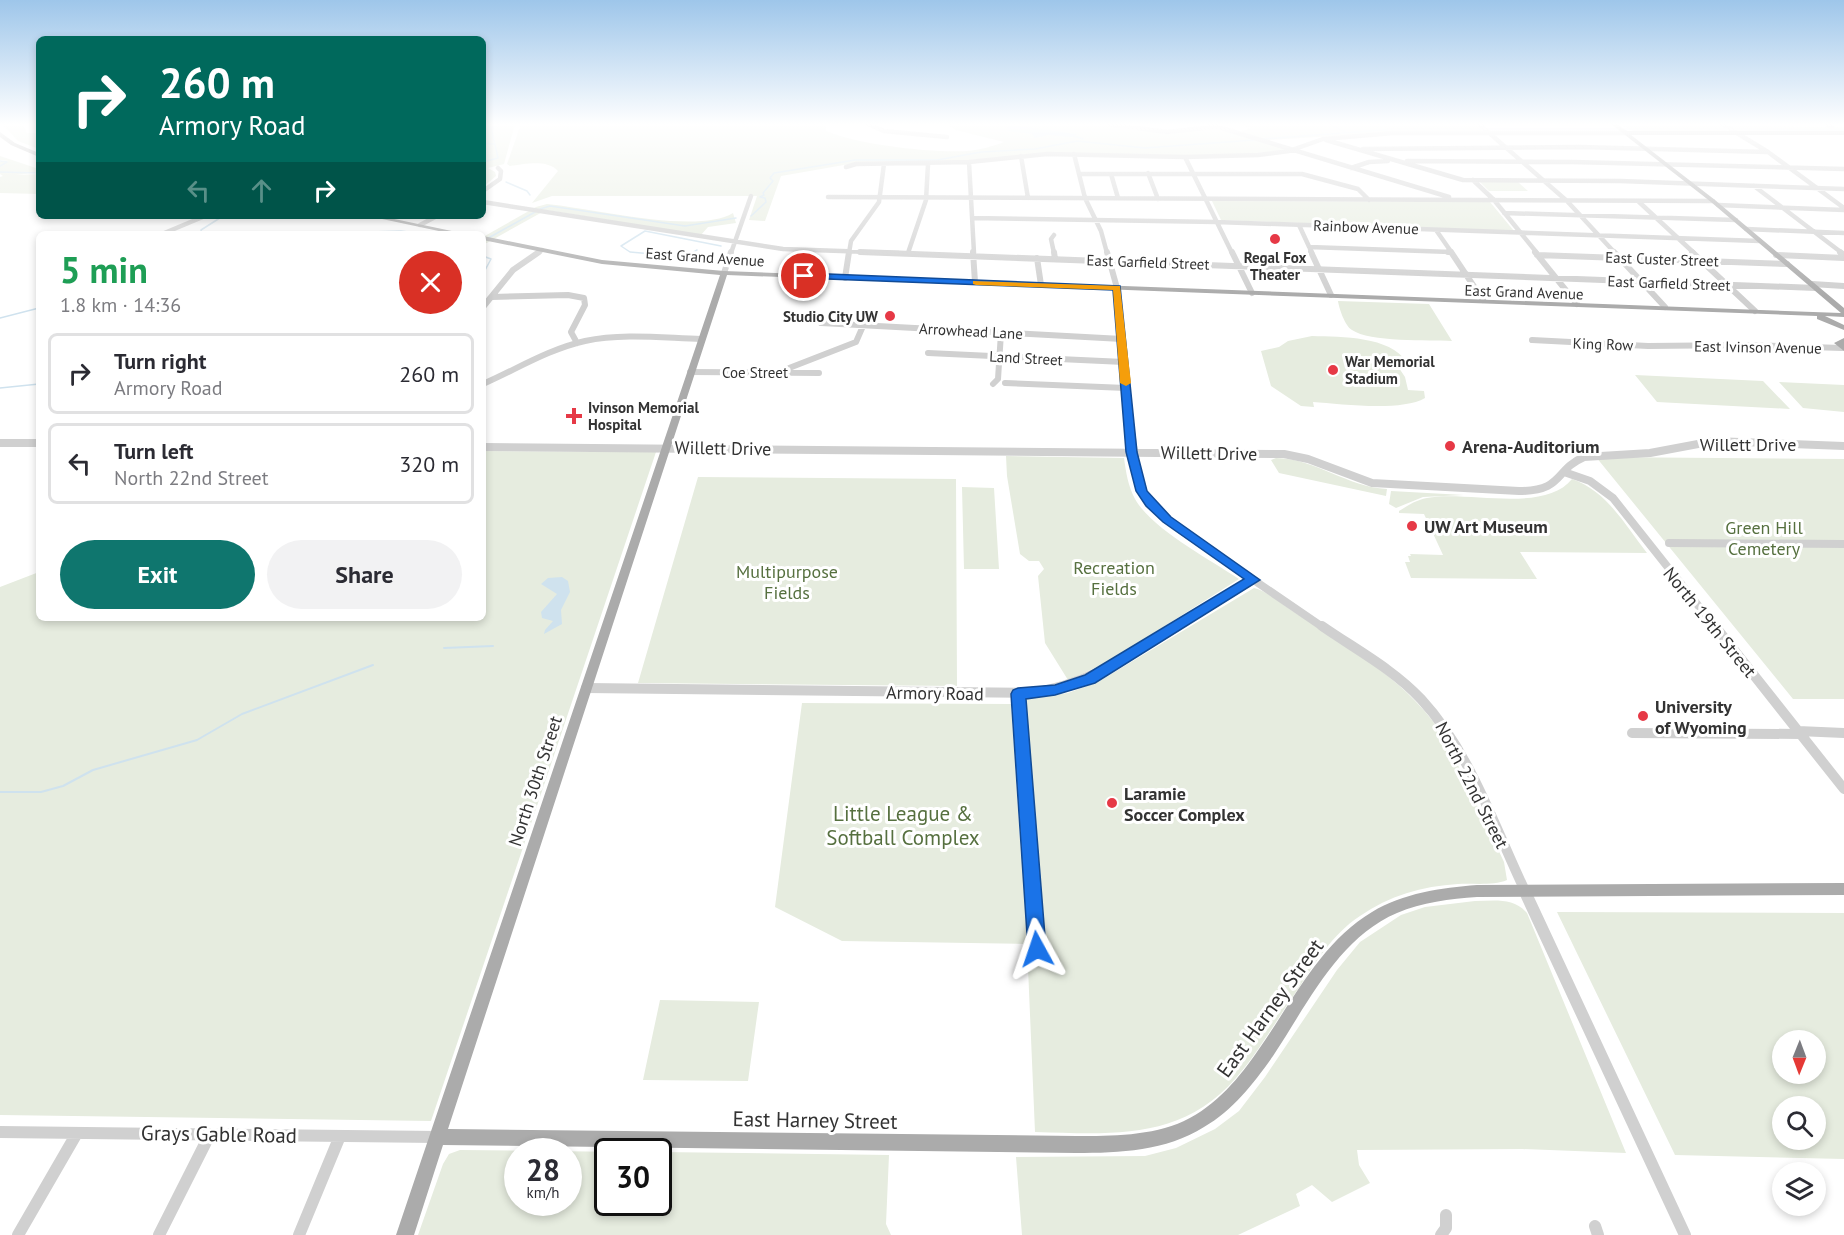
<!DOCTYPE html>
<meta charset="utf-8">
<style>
body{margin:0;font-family:"PT Sans",sans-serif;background:#f2f2f3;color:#2b2b33;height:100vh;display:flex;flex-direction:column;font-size:22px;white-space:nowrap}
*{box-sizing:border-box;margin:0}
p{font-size:20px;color:#7c7c81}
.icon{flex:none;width:33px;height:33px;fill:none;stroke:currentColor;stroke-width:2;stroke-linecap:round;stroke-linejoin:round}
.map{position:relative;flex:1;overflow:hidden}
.drawer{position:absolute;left:36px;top:231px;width:450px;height:390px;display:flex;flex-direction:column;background:#fff;border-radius:9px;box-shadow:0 3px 9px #0003}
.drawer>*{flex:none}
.banner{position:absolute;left:36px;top:36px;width:450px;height:183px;border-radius:9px;box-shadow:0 3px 9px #0003;background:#00695c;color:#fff;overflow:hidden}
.needle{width:39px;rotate:181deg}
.controls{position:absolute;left:1772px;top:1030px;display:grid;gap:12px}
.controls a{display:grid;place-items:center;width:54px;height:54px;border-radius:50%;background:#fff;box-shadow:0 3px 9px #0003;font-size:30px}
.speed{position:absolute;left:504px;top:1138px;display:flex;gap:12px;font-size:30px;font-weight:700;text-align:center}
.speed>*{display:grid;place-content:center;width:78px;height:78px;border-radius:50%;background:#fff;box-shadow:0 3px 9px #0003;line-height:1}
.speed small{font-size:15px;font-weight:400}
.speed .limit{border:3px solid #111;border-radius:9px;background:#fff;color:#111}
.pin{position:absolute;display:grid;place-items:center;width:51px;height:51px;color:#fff;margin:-26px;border:3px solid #fff;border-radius:50%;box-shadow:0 2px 6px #0007}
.me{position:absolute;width:66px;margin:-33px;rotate:355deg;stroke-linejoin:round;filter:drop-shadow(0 0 4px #0008)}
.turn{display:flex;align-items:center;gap:21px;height:126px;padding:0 24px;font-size:27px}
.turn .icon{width:78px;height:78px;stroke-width:2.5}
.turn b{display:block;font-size:42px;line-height:51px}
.lanes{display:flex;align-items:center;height:57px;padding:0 24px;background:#0003;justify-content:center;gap:30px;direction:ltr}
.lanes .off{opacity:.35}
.round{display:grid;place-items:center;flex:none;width:63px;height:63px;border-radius:32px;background:#f2f2f3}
.head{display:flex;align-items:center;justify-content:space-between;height:102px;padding:0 24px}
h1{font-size:36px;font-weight:700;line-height:45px;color:#1e9e55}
.primary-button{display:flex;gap:12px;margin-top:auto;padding:12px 24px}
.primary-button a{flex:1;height:69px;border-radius:36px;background:#0f766e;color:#fff;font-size:24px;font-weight:700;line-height:69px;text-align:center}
.primary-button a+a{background:#f2f2f3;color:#2b2b33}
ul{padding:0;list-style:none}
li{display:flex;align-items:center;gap:18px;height:81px;margin:0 12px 9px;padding:0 12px;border:3px solid #e1e1e2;border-radius:9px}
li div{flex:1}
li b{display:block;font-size:22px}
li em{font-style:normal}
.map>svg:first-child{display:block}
</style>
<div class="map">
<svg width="1844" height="1235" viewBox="0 0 1844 1235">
<rect width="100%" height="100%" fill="#fff"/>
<!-- green -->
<path fill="#e6ecdf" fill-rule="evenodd" d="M 2,124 L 23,124 L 27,133 L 39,133 L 39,149 L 18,141 Z
M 483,124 L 515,124 L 504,164 L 488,168 L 495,172 L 496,176 L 483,187 L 485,175 L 483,175 Z
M 521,124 L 826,124 L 826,131 C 859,145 931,153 968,151 C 979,150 994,146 1004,142 L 956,130 L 945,124 L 1101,124 L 1175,133 L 1218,128 L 1236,133 L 1251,128 L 1237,124 L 1475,124 L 1483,131 L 1395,132 L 1269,140 L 1287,150 L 1245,154 L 1164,156 L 1052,153 L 969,160 L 861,162 L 781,176 L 765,221 L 749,220 L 757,196 L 552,196 L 532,203 L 558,171 C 548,159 524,164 510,166 L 507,164 Z
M 1623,126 L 1721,126 L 1729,132 L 1633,131 Z
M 1729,126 L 1844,127 L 1844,132 L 1740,132 Z
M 0,156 L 39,169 L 39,172 L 16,175 L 39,174 L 39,182 L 36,184 L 39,184 L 39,194 L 0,193 L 0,177 L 3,176 L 0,174 L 0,162 L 9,161 L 0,160 Z
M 1480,182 L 1518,182 L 1528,191 L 1489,191 Z
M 1212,201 L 1490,202 L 1514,231 L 1221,220 Z
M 547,204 C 591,208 697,235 733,213 L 736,223 L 708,227 L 701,235 L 546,210 L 483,245 L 483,237 L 536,207 Z
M 1338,301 L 1429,304 L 1452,341 C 1429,340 1369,342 1352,330 C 1345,326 1339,308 1338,301 Z
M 1312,336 C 1343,337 1389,336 1407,362 L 1397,365 L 1405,377 L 1408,390 L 1424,391 L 1425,398 C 1401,412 1341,404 1313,402 L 1314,407 L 1301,406 L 1271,386 L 1261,351 L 1279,347 L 1288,341 Z
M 1635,375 L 1763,381 L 1790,409 L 1657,402 Z
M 1779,382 L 1844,385 L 1844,412 L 1803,408 Z
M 483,451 L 656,452 L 431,1121 L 0,1115 L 0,587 L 39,572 L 39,618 L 483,618 Z
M 1006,456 L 1124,458 C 1126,472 1128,486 1135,499 C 1152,529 1209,559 1239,579 L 1108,662 L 1068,680 L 1045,643 L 1038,576 L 1044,569 L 1039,561 L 1029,561 L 1020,554 L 1007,476 Z
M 1596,457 L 1844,459 L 1844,699 L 1793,699 Z
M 1276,458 C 1317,459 1347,487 1387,489 L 1386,496 L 1279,473 L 1271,460 Z
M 698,477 L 956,479 L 957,686 L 638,683 Z
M 1572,479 C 1607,491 1625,525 1647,553 L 1520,552 L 1537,579 L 1411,578 L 1405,562 L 1410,562 L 1408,556 L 1411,556 L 1410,554 L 1443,555 L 1424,514 L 1399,513 L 1399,511 C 1409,505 1416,500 1427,498 C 1467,490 1544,514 1572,479 Z
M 962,487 L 994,488 L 999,569 L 964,569 Z
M 1391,491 L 1464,495 L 1423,497 L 1396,508 L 1389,504 Z
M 1254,588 C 1268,591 1284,606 1297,614 C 1351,649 1411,683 1446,740 L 1504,862 L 1507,880 C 1493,886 1473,883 1458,884 C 1422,886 1389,896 1360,916 C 1332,934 1314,965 1296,992 C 1277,1019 1258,1053 1236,1078 C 1181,1141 1112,1134 1035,1132 L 1027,944 L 842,941 L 775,907 L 802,703 L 1011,704 L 1021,857 L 1037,857 L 1035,855 L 1025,704 L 1027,699 L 1068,693 L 1098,682 Z
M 1475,901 C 1494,901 1513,897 1527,913 L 1626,1153 L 1522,1149 L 1357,1150 L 1359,1165 L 1370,1183 L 1332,1202 L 1312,1185 L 1296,1194 L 1300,1206 L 1238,1235 L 1022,1235 L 1016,1157 L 1145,1156 L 1176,1148 L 1215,1129 L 1239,1111 L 1265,1077 L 1337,970 L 1360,942 L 1401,915 L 1425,907 Z
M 1557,912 L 1844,913 L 1844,1159 L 1675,1155 ZM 1782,1041 L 1815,1041 L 1815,1074 L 1782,1074 ZM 1782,1107 L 1815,1107 L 1815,1140 L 1782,1140 Z
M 660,1000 L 759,1002 L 748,1081 L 643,1080 Z
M 460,1150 L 628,1152 L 608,1152 L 608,1203 L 658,1203 L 659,1152 L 889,1155 L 886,1224 L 891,1235 L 418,1235 L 443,1164 L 449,1154 ZM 518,1152 L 568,1152 L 568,1203 L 518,1203 Z"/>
<!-- water -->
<path fill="#cfe2ee" d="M 1011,125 L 1077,134 L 1072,137 L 1048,135 L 1035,138 L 1032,134 L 1008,131 L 1007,128 Z
M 562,577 L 568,581 L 570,592 L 561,610 L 562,624 L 544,634 L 545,630 L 553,621 L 542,618 L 541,612 L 557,594 L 541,584 L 548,578 Z"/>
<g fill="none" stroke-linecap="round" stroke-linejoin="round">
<!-- stream-far1 -->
<path stroke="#cfe2ee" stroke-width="1.5" d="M 1330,124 L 1345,132
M 492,128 L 500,124
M 1732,129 L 1844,130
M 1074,136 L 1083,139
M 1262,139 L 1395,129 L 1726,129
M 483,143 L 494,144
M 0,161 L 7,162 L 0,166
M 483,162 L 498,158 L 491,127 L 488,124
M 0,172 L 39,173
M 506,182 L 527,191 L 530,195
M 540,209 L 550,206 L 685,226 L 736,218
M 751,216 L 766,202 L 765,198 L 760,197 L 764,195 L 763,193 L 773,181 L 770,178 L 774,173 L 855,160 L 937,160 L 981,152 L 1035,149 L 1077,141 L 1145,148 L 1254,140
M 370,232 L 401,231 L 422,234
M 202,234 L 201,230 L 223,216
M 483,241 L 535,212
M 697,250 L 686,257 L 630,252 L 621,246 L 645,231 L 721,246
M 483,256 L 491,259 L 483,274
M 0,318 L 39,308
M 0,388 L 39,384"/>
<!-- stream -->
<path stroke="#cfe2ee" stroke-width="2" d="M 444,648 L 493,646
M 0,792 L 41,792 L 63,786 L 93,770 L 197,740 L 242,714 L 373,665"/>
<!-- minor-far4 -->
<path stroke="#d0d0d0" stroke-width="4.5" d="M 868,124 L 884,131 L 947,137
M 1107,124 L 1167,132 L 1214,127
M 1208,124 L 1449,197
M 1479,124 L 1567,201 L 1615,253
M 1722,124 L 1768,152 L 1844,208
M 1826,124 L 1832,127
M 1326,140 L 1463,180 L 1620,181 L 1844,189
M 1363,149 L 1580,147 L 1768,152
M 1074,154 L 1085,198 L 1101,231 L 1107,253
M 1021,156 L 1028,198
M 1185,157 L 1232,253
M 1407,161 L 1573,162 L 1844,169
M 969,162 L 974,253
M 846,167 L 856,164 L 969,162 L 1047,154 L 1185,157 L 1258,155 L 1289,151 L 1323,139 L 1393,133 L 1627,133
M 1351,168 L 1369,162 L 1388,161
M 1148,173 L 1158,199
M 1079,174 L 1302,174 L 1358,189 L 1369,200
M 1111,174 L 1118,198
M 1473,180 L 1494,200 L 1537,253
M 1754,186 L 1842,253
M 483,191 L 500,179 L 501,171 L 498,168
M 828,197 L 1713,201
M 1638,201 L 1694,253
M 483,202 L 783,249 L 899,253
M 1718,205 L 1844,210
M 1504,213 L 1736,220
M 972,218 L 1217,222 L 1760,241
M 420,225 L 437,216
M 1299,225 L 1312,253
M 1746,229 L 1844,233
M 1436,230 L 1452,253
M 162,234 L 205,216
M 1309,247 L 1451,252
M 537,253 L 542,250
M 731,253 L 751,196
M 849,253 L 851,241 L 879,202 L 884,164
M 908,253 L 926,200 L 928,164
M 1054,253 L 1051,239 L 1054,235"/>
<!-- minor-far3 -->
<path stroke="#d0d0d0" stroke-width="6" d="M 860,252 L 1816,288
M 973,252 L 975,282
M 1054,252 L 1055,259
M 1107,252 L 1117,288 L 1129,418
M 1232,252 L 1252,293
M 1311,252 L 1331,295
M 1448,252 L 1451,252
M 1451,252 L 1483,300
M 1535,252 L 1577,304
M 1614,252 L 1665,307
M 1692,252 L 1755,311
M 1840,252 L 1844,255
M 1537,255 L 1787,264
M 1776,255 L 1844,258
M 1037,258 L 1041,285
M 724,273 L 731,252
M 845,278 L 849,252
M 1812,284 L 1844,286
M 492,297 L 568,295 L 584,298 L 585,305 L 571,332 L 577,343
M 483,307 L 513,270 L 539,252
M 821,323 L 1122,339
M 1532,340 L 1648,346 L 1746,345 L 1842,348
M 928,353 L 1124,362
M 784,370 L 856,342 L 863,326
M 690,372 L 819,373
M 1005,383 L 1126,388
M 483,384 C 517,369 549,349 585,341 C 623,333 663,338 701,339
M 993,384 L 998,379 L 1001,333"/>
<!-- minor-far2 -->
<path stroke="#d0d0d0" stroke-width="8" d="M 1129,416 L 1138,482 L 1150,504 L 1176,527 L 1324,628
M 0,443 L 39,443
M 483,447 L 1284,454 L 1308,459 L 1372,483 L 1519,491 C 1564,491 1554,470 1584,457 L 1650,453 L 1714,441 L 1844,446
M 1564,472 L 1590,481 L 1613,498 L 1716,628
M 1669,543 L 1844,544
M 1175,628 L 1253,580"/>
<!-- minor-far1 -->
<path stroke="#d0d0d0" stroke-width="10" d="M 1322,626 C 1355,649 1393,669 1421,699 C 1471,753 1495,829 1527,895
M 1715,626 L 1844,789
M 586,688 L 1030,693 C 1087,686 1130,655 1178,626
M 1018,694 L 1033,895
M 1798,731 L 1844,733
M 1632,733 L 1801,734"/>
<!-- minor -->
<path stroke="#d0d0d0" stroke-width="12" d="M 1033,894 L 1037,949
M 1526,894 L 1685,1235
M 0,1132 L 438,1137
M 1595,1226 L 1598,1235
M 18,1235 L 77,1133
M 159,1235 L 210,1134
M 299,1235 L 340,1136
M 1441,1235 L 1446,1228 L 1446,1215"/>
<!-- major -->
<path fill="#ababab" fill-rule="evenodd" d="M 1611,124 L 1617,124 L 1627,131 L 1844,131 L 1844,135 L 1631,135 L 1715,200 L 1844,308 L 1844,317 L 1825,316 L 1844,325 L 1844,330 L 1817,319 L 1817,316 L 727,275 L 448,1129 L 1076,1136 C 1112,1136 1151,1136 1184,1121 C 1216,1106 1240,1077 1259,1049 C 1292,1002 1321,942 1372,912 C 1403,893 1441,888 1477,885 L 1844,883 L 1844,895 L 1477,897 C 1450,899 1422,902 1397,913 C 1338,938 1307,1005 1273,1056 C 1254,1083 1233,1110 1204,1127 C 1166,1151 1120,1153 1076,1153 L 443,1145 L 414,1235 L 396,1235 L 720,275 L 602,264 L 483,240 L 483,236 L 602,260 L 724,271 L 1841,313 L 1711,202 Z
M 0,132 L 15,143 L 39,153 L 39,157 L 11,145 L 0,137 Z
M 368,216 L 380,216 L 466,234 L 453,234 Z
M 1844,338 L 1844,351 L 1834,343 Z"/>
</g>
<!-- sky -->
<linearGradient id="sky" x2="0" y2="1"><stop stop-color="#9ec6ea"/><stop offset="0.42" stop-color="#fff"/><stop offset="1" stop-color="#fff" stop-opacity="0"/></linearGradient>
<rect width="1844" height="296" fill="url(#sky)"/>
<!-- route -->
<path fill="#1a73e8" stroke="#114b97" stroke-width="1.5" d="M 804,273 L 1120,286 L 1137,452 L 1147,491 L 1171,517 L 1260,580 L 1095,683 L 1055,695 L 1026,699 L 1046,949 L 1043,955 L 1037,958 L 1030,955 L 1028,949 L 1011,694 L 1013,690 L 1018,688 L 1055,685 L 1085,675 L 1244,579 L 1163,522 L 1146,506 L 1136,491 L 1126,452 L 1113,290 L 801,278 L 799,276 Z"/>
<!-- slow -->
<path fill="#f59e0b" d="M 973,281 L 1120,286 L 1131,383 L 1126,386 L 1120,383 L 1113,290 L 976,285 L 973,284 Z"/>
<!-- markers -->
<g fill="#e63946" stroke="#fff" stroke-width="2">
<circle cx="1275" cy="239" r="6"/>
<circle cx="890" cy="316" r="6"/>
<circle cx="1333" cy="370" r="6"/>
<path d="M571 407h6v6h6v6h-6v6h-6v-6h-6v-6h6z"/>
<circle cx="1450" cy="446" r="6"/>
<circle cx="1412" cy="526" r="6"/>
<circle cx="1643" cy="716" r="6"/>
<circle cx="1112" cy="803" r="6"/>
</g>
<g text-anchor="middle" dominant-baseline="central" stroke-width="6" stroke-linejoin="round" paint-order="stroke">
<!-- far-street labels -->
<g font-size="15" fill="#333" stroke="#fff">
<text transform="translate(1366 227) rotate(2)">Rainbow Avenue</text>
<text transform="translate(705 257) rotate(4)">East Grand Avenue</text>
<text transform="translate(1662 259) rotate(2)">East Custer Street</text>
<text transform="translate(1148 262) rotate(2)">East Garfield Street</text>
<text transform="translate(1669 283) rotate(2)">East Garfield Street</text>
<text transform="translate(1524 292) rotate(2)">East Grand Avenue</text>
<text transform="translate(971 331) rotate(3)">Arrowhead Lane</text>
<text transform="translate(1603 344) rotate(2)">King Row</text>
<text transform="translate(1758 347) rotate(1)">East Ivinson Avenue</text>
<text transform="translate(1026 358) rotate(3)">Land Street</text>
<text x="755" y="372">Coe Street</text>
</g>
<!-- far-poi labels -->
<g font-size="15" font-weight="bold" fill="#333" stroke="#fff" text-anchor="start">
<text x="1275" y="257" text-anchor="middle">Regal Fox<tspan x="1275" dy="17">Theater</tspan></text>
<text x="878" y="316" text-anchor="end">Studio City UW</text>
<text x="1345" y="361">War Memorial<tspan x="1345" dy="17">Stadium</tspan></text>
<text x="588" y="407">Ivinson Memorial<tspan x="588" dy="17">Hospital</tspan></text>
</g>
<!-- street labels -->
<g font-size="18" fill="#333" stroke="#fff">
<text x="1748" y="444">Willett Drive</text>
<text transform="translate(723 448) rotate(1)">Willett Drive</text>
<text transform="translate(1209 453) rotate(1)">Willett Drive</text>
<text transform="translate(1710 622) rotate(51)">North 19th Street</text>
<text transform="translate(935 693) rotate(1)">Armory Road</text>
<text transform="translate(535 781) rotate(-72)">North 30th Street</text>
<text transform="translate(1472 785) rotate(63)">North 22nd Street</text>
</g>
<!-- poi labels -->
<g font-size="18" font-weight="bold" fill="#333" stroke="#fff" text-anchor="start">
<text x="1462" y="446">Arena-Auditorium</text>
<text x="1424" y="526">UW Art Museum</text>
<text x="1655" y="706">University<tspan x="1655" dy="21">of Wyoming</tspan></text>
<text x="1124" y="793">Laramie<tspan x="1124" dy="21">Soccer Complex</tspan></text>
</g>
<!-- park labels -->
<g font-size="18" fill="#56703f" stroke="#fff">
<text x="1764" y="527">Green Hill<tspan x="1764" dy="21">Cemetery</tspan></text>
<text x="1114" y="567">Recreation<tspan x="1114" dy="21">Fields</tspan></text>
<text x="787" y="571">Multipurpose<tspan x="787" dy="21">Fields</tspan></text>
</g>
<!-- near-park labels -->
<g font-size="21" fill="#56703f" stroke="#fff">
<text x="903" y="813">Little League &amp;<tspan x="903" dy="24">Softball Complex</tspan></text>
</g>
<!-- near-street labels -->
<g font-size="21" fill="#333" stroke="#fff">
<text transform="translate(1270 1008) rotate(-54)">East Harney Street</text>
<text transform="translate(815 1120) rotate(1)">East Harney Street</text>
<text transform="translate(219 1134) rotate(1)">Grays Gable Road</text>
</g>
</g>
</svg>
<div class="controls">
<a><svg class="needle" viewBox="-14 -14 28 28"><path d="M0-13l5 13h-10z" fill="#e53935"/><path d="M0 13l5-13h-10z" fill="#7c7c81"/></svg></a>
<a><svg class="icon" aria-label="search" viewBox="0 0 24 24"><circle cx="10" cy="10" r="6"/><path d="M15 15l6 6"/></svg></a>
<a><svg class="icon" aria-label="layers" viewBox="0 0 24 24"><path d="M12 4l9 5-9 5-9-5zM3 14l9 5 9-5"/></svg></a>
</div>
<div class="speed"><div>28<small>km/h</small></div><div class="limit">30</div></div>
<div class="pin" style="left:804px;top:276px;background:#d93025"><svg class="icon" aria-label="arrive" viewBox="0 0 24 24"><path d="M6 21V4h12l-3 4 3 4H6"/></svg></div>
<svg class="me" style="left:1037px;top:949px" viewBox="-20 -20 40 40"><path d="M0-17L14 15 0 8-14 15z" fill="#1a73e8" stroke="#fff" stroke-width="4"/></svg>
<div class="banner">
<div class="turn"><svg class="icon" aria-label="right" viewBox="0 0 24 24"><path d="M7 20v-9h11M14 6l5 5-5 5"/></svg><div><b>260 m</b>Armory Road</div></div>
<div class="lanes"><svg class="icon off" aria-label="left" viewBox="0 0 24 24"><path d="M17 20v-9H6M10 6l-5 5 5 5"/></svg><svg class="icon off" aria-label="ahead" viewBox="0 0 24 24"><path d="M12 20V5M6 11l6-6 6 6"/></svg><svg class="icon" aria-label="right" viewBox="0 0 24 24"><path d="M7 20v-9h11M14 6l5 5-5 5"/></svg></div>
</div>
<section class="drawer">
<div class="head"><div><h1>5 min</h1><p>1.8 km · 14:36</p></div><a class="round" style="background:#d93025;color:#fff"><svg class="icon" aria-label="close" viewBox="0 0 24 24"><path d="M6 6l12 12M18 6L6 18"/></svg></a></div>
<ul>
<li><svg class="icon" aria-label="right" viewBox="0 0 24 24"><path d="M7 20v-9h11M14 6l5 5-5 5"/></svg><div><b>Turn right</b><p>Armory Road</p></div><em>260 m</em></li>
<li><svg class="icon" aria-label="left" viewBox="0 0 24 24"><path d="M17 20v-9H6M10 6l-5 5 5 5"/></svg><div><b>Turn left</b><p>North 22nd Street</p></div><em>320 m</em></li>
</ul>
<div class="primary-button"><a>Exit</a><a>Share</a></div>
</section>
</div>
